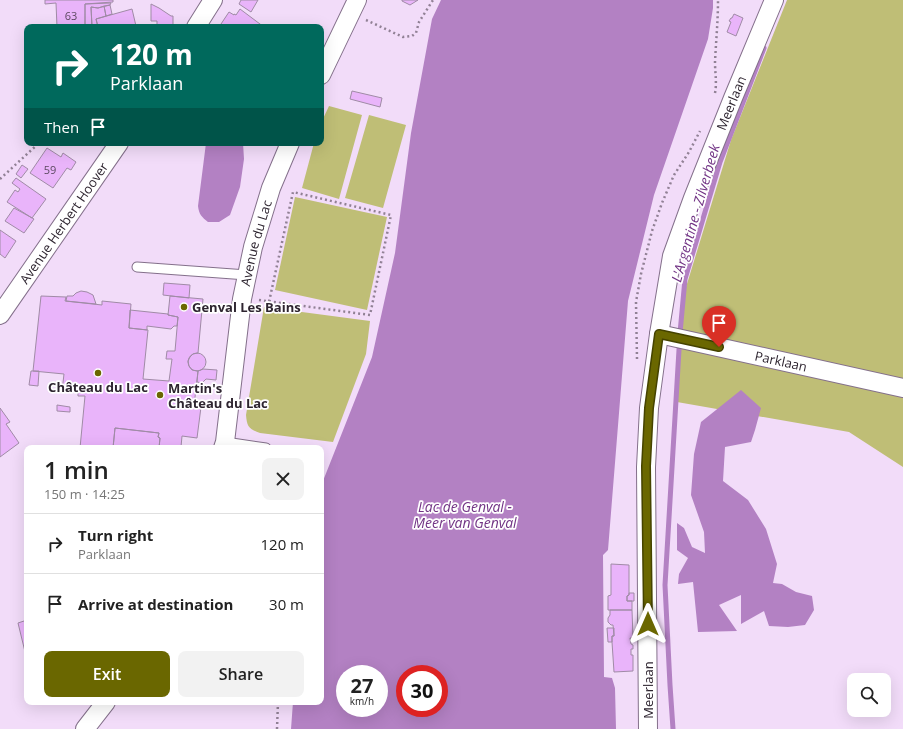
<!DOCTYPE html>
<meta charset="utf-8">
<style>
body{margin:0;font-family:"Open Sans",sans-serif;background:#f2f2f2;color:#222;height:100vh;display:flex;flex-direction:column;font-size:15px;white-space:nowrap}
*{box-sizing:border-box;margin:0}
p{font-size:13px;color:#767676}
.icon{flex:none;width:22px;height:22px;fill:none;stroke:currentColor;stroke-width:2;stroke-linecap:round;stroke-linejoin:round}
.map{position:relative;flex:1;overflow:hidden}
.sheet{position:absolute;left:24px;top:445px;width:300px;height:260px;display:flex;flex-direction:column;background:#fff;border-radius:8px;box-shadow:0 4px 16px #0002}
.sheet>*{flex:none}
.banner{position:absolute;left:24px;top:24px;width:300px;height:122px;border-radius:8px;box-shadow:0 4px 16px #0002;background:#00695c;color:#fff;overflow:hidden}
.fabs{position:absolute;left:847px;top:673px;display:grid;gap:8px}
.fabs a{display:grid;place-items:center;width:44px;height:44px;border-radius:8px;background:#fff;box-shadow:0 4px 16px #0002;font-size:20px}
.speed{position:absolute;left:336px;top:665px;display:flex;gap:8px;font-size:20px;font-weight:700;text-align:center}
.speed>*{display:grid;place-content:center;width:52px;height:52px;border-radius:50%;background:#fff;box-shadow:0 4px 16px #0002;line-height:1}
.speed small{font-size:10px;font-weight:400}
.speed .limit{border:6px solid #d22;background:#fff;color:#111}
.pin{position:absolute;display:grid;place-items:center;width:34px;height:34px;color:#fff;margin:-41px -17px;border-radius:50% 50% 50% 0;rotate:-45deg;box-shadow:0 0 4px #0007}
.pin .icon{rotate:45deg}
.me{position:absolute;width:44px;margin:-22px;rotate:0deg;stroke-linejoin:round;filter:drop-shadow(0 0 3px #0008)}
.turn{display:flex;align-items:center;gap:14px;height:84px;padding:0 20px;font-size:18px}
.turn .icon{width:52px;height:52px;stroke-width:2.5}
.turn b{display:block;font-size:28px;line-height:34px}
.then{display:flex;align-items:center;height:38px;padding:0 20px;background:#0003;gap:8px;font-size:15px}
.round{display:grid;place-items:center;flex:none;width:42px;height:42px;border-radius:8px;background:#f2f2f2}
.summary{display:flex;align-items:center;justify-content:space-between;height:68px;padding:0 20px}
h1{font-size:24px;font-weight:600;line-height:30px}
.primary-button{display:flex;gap:8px;margin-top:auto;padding:8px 20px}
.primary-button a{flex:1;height:46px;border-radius:8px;background:#6a6700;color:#fff;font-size:16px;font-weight:600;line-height:46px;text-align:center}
.primary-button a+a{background:#f2f2f2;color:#222}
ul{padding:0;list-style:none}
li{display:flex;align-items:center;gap:12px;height:60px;padding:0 20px;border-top:1px solid #e0e0e0}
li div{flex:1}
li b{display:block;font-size:15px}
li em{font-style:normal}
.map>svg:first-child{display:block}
</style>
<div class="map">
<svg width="903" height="729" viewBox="0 0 903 729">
<rect width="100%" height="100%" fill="#f2dcf9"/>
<!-- green -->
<path fill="#bfbe76" d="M 787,0 L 903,0 L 903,467 L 849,432 L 677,402 L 683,297 L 731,140 Z
M 329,106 L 362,115 L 339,199 L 302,188 L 314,143 L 321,143 L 321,123 Z
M 369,115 L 406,125 L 383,208 L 345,198 Z
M 295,197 L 387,217 L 367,310 L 275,290 Z
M 264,307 L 370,321 L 366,354 L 333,442 L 260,433 C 249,429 247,427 246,415 Z"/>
<!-- water -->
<path fill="#b381c3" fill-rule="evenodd" d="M 441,0 L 713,0 L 713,8 L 708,39 L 654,195 L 628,301 L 608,550 L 603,555 L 604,677 L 612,678 L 615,688 L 616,729 L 291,729 L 293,702 L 321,702 L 321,486 L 372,357 L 395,253 L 411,133 L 432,19 ZM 345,674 L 379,674 L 379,708 L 345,708 ZM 405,674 L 439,674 L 439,708 L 405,708 Z
M 206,143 L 243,143 L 244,159 L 240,187 L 230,215 L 219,222 L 208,222 C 202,217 199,215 198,206 Z
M 741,390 L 761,408 L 755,430 L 751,442 L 725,447 L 723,481 L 748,500 L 766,529 L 777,564 L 773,583 L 782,584 L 796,592 L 812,596 L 814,610 L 805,625 L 788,627 L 769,626 L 764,611 L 741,624 L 741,595 L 719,605 L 737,631 L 698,632 L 693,582 L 678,584 L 679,574 L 688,558 L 677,550 L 677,523 L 684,528 L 692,547 L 705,553 L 704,532 L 691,495 L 694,454 L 701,422 Z"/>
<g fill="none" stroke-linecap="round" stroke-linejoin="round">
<!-- stream -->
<path stroke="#b381c3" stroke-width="5" d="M 673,729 L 670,685 L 665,585 L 680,333 L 685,279 L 720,162 L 764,48"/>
</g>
<!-- building -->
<path fill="#e9b4fa" stroke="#a08ba6" d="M 45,0 L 113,0 L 113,2 L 85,4 L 85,27 L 57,27 L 56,3 L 45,4 Z
M 241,0 L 258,0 L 251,12 L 239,4 Z
M 402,0 L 418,0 L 410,5 L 402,1 Z
M 111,3 L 110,5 L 98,8 L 91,7 L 92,27 L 85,27 L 85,4 Z
M 151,4 L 159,8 L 171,16 L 173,16 L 173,27 L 157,27 L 157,21 L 151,21 Z
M 110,5 L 112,14 L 106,16 L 104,6 Z
M 104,6 L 106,16 L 96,19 L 98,27 L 92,27 L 91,7 L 98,8 Z
M 132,9 L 136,26 L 132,27 L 98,27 L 96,19 Z
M 240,9 L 264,27 L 219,27 L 229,12 L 234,15 L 234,14 L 236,15 Z
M 734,14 L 743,18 L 736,36 L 727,32 L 731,22 L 729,21 L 731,18 L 732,18 Z
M 352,91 L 382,98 L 380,107 L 350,99 Z
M 47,148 L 61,157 L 63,153 L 76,162 L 71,170 L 67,168 L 53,188 L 30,173 Z
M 22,165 L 28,169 L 21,178 L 16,174 Z
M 16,178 L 46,199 L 32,218 L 7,202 L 15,190 L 18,192 L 20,189 L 12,183 Z
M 14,208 L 34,219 L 24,233 L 5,221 Z
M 0,230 L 16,241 L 5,258 L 0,254 Z
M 164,283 L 190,285 L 189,298 L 163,295 Z
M 81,291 L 87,292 L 93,295 L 96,304 L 66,301 L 67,296 L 73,296 L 76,293 Z
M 41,296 L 66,297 L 65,301 L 102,305 L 102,301 L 131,304 L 129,328 L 148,330 L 143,379 L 169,381 L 172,359 L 166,359 L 167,351 L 175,351 L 178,317 L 168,315 L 170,296 L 203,299 L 198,353 L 193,354 L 190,357 L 188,361 L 189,366 L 192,370 L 198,371 L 194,406 L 201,407 L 197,438 L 182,436 L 181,447 L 188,448 L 159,448 L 160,438 L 158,437 L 159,433 L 115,428 L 113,448 L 80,448 L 85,396 L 78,396 L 78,392 L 62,391 L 64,374 L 33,371 Z
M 130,310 L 168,314 L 168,315 L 178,317 L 177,326 L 174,326 L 171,329 L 147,326 L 147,330 L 129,328 Z
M188 362a9 9 0 1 1 18 0a9 9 0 1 1-18 0Z
M 203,369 L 217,370 L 216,380 L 206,379 L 202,383 L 197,382 L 198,371 Z
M 31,371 L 39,371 L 38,386 L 29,385 Z
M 57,405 L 70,407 L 70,412 L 57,411 Z
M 0,408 L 10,422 L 6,424 L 19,443 L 0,457 Z
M 115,428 L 159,433 L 158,437 L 160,438 L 159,448 L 113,448 Z
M 611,564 L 629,565 L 629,595 L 627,596 L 627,601 L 632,601 L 632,610 L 608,610 L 608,596 L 611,595 Z
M 629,593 L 634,593 L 634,601 L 627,601 L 627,596 L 629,595 Z
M 610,610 L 632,610 L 633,638 L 630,638 L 631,644 L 633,645 L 633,649 L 631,649 L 631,655 L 633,655 L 633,671 L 614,672 L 612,642 L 612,636 L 614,636 L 613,625 L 611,625 L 608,622 L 608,618 L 610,615 Z
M 27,620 L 27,660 L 18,623 Z
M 607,628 L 614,628 L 614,636 L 612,636 L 612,642 L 608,642 Z"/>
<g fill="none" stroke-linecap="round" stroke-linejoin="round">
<!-- service casing -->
<g stroke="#84708b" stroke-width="11">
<path id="service" d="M 137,267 L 247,275
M 225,442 L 266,448"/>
</g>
<!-- minor casing -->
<g stroke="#84708b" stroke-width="20">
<g id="minor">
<path d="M 196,27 L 213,0"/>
<path d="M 321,75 L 357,0"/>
<path id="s1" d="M 0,315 L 119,143"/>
<path id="s2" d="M 659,334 L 903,388"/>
<path id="s3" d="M 223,448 L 225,442 L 242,299 L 253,247 L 271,188 L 290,143"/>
<path d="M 85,729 L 106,702"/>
<path id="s4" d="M 648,729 L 646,467 L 649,408 L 659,334 L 672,256 L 693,198 L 733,98 L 774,0"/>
</g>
</g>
<!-- path -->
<path stroke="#918195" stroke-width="2.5" stroke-dasharray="2 3" stroke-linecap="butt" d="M 366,20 L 403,37 L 412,36 L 416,33 L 419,22 L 433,0
M 715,93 C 717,83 715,73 715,62 C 716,41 718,21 718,0
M 0,179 L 39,143
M 259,300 L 370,315 L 391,215 L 293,192 L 269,302
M 637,359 L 636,302 L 641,274 L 652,231 L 662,203 L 674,175 L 689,152 L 700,131
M 277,729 L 278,702"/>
<!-- service -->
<use href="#service" stroke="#fff" stroke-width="9"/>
<!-- minor -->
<use href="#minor" stroke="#fff" stroke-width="18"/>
</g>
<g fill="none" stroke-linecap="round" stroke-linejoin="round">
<!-- route casing -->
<g stroke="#454300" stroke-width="10">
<path id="route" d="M 648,624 L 646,466 L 649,408 L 659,334 L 719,347"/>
</g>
<!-- route -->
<use href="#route" stroke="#6a6700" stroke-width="7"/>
</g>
<!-- markers -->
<g fill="#6a6700" stroke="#fff" stroke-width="1.5">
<circle cx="184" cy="307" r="4"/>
<circle cx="98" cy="373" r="4"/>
<circle cx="160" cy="395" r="4"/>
</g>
<g text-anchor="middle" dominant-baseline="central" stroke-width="3.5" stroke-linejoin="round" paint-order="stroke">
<!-- number labels -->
<g font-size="11" fill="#5d4962">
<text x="71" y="15">63</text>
<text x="50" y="169">59</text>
</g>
<!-- street labels -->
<g font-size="13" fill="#2e2530" stroke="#fff">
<text stroke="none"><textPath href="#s4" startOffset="639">Meerlaan</textPath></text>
<text stroke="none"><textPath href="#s1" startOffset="112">Avenue Herbert Hoover</textPath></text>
<text stroke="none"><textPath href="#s3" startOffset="208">Avenue du Lac</textPath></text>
<text stroke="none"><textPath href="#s2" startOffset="125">Parklaan</textPath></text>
<text transform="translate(648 690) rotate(-90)">Meerlaan</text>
</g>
<!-- poi labels -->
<g font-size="13" font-weight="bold" fill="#2e2530" stroke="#fff" text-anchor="start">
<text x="192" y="307">Genval Les Bains</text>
<text x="98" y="387" text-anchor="middle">Château du Lac</text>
<text x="168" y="388">Martin's<tspan x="168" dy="15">Château du Lac</tspan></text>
</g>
<!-- water labels -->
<g font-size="14" font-style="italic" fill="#723485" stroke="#fff">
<text transform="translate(695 213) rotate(-74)">L'Argentine - Zilverbeek</text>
<text x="465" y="506">Lac de Genval -<tspan x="465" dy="16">Meer van Genval</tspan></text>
</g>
</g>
</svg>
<div class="fabs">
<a><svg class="icon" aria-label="search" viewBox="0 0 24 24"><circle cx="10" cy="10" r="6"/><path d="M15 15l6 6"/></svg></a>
</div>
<div class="speed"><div>27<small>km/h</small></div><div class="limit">30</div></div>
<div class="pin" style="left:719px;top:347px;background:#d93025"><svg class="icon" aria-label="arrive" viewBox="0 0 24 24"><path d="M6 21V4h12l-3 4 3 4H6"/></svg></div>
<svg class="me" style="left:648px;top:624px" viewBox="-20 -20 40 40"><path d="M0-17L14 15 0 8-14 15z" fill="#6a6700" stroke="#fff" stroke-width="4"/></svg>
<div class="banner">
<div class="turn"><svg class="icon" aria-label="right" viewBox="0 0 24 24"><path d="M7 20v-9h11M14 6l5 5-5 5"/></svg><div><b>120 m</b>Parklaan</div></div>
<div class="then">Then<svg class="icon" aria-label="arrive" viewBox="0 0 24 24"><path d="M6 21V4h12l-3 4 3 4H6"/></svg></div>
</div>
<section class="sheet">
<div class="summary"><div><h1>1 min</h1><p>150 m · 14:25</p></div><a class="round"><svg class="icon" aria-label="close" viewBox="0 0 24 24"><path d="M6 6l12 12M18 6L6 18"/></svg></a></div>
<ul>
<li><svg class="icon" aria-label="right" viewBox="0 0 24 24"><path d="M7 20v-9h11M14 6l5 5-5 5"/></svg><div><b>Turn right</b><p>Parklaan</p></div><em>120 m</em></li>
<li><svg class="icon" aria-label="arrive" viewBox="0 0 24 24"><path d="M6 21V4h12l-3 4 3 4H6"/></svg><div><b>Arrive at destination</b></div><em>30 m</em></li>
</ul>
<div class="primary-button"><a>Exit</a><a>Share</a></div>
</section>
</div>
